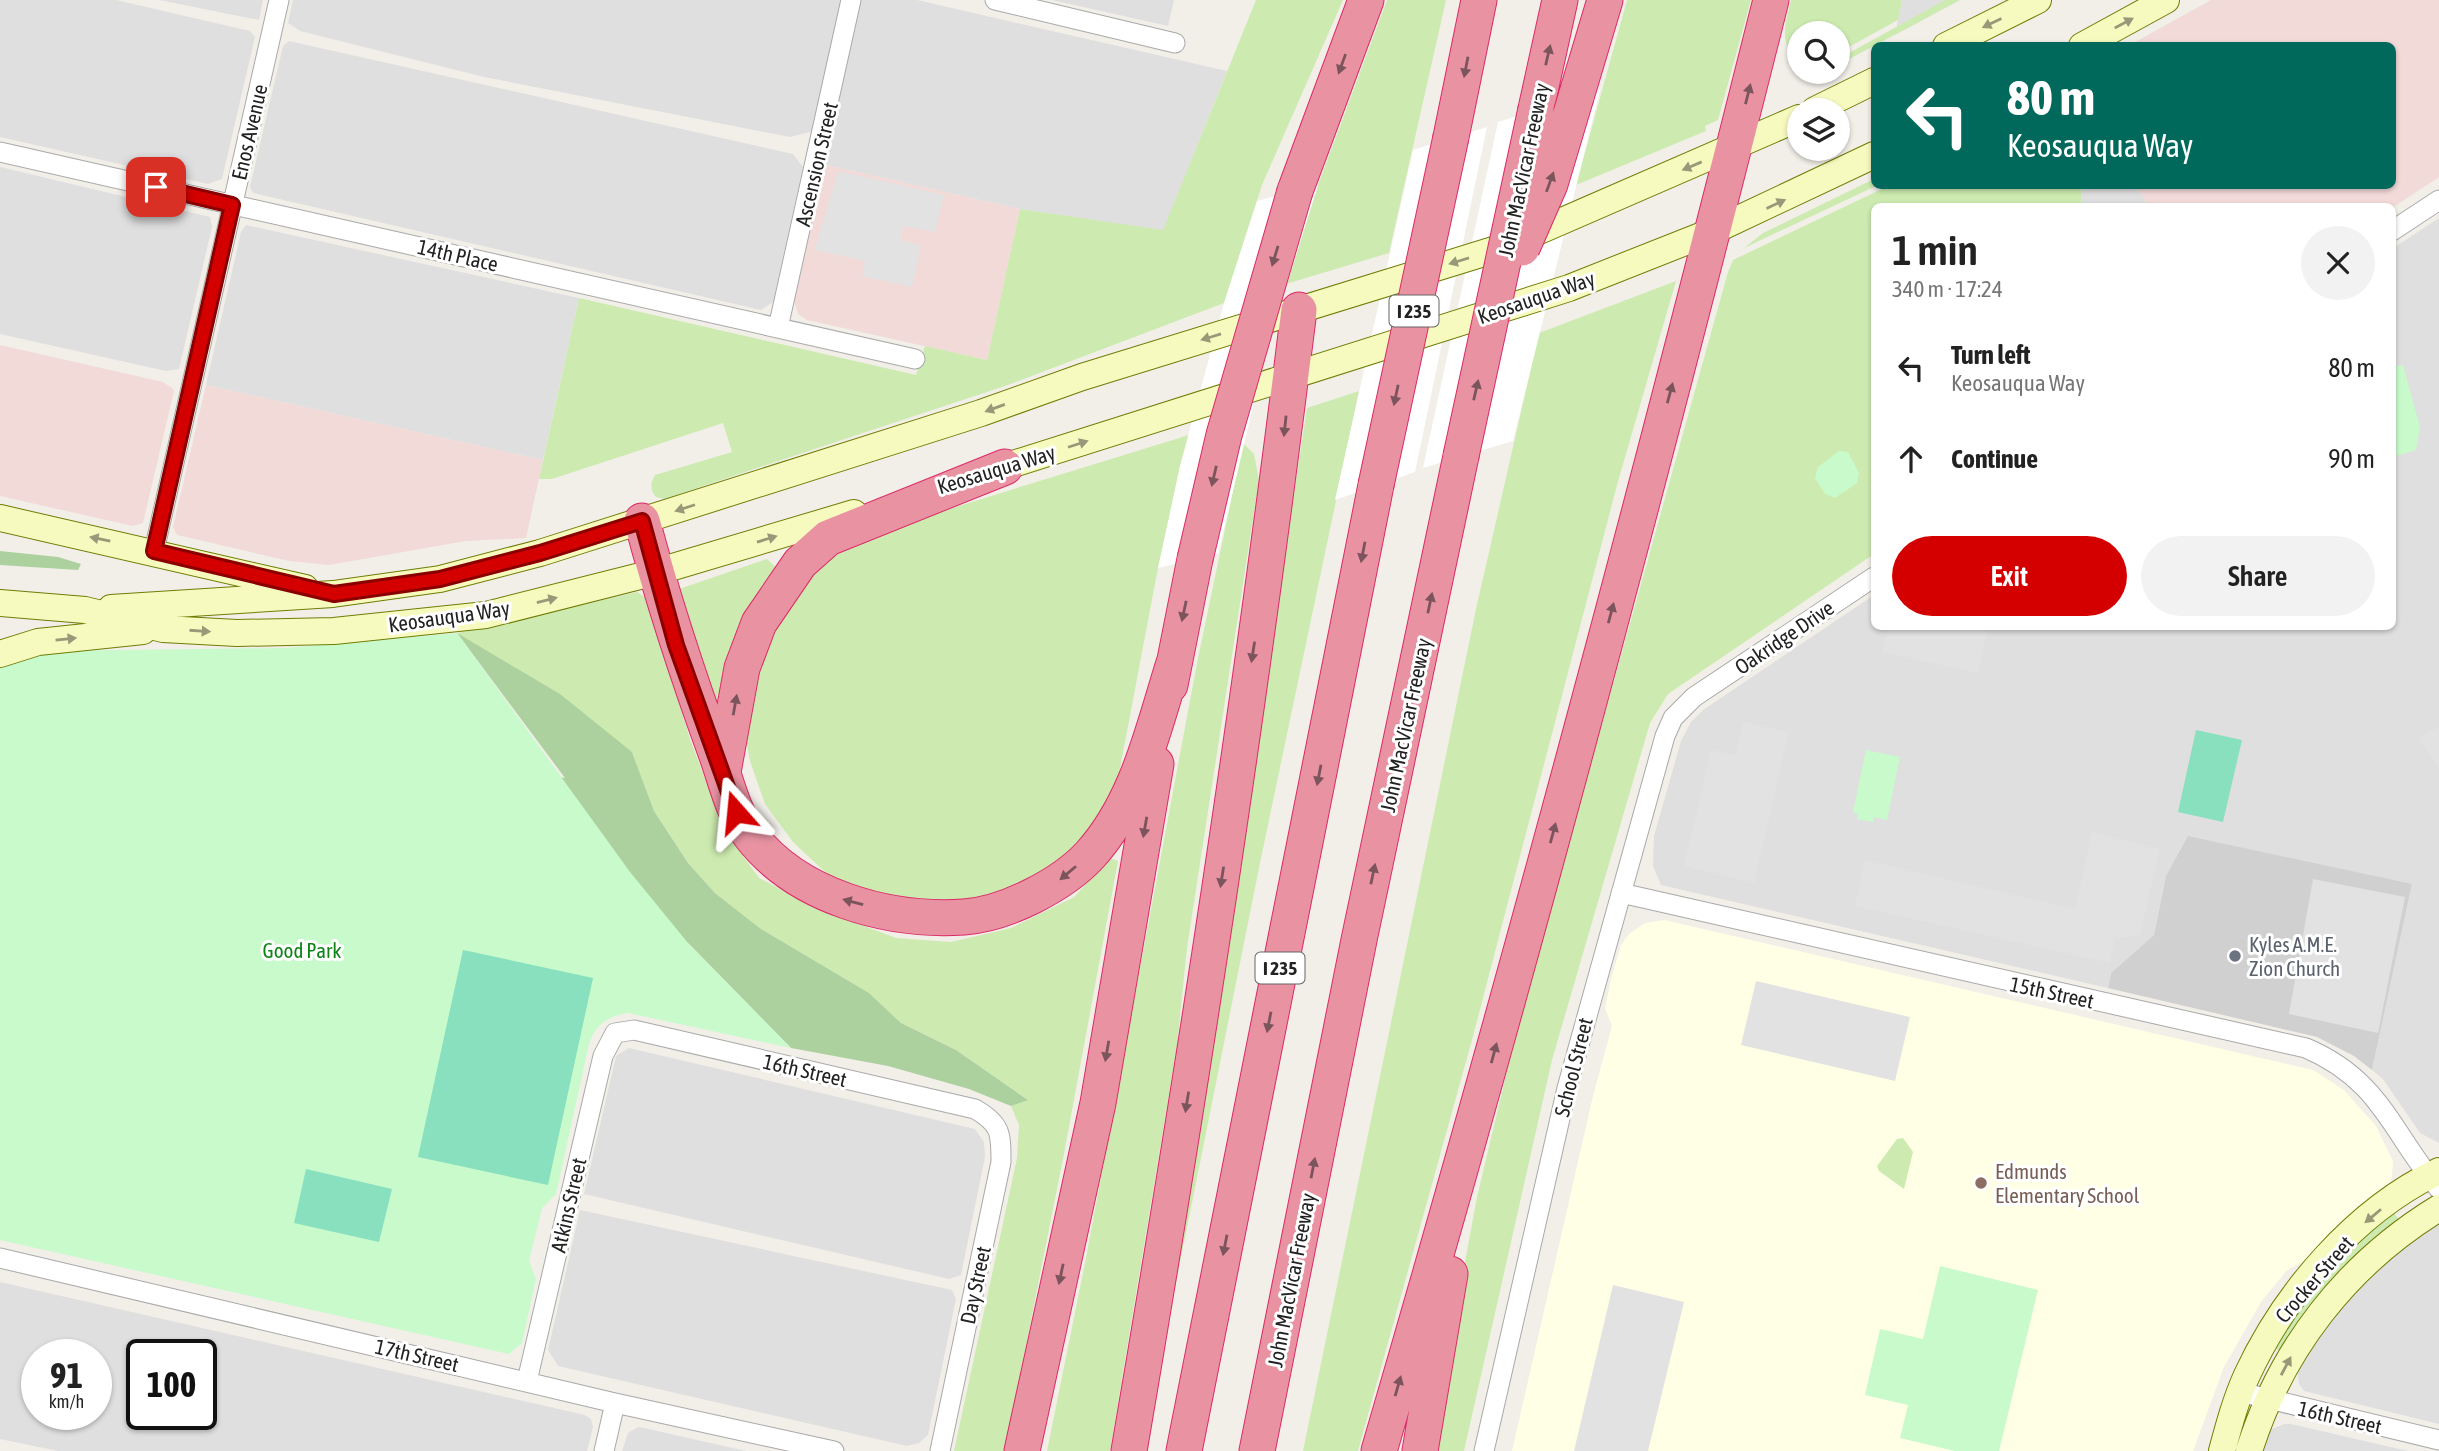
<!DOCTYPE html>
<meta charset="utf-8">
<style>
body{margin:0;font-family:"Asap Condensed",sans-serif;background:#f2f2f2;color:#222;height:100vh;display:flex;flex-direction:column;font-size:26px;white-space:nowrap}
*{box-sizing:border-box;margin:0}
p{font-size:23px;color:#767676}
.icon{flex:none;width:38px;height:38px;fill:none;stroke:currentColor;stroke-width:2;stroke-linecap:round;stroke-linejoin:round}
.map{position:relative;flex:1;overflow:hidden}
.drawer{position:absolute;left:1871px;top:203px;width:525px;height:427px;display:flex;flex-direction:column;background:#fff;border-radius:10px;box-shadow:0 2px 5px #0004}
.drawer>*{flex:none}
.banner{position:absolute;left:1871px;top:42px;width:525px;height:147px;border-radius:10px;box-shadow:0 2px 5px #0004;background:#00695c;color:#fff;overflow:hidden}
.buttons{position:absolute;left:1787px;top:21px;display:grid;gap:14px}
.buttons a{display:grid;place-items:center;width:63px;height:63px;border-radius:50%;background:#fff;box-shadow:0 2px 5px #0004;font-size:35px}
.speed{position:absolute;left:21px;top:1339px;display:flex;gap:14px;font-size:35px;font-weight:700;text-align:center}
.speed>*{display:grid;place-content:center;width:91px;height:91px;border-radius:50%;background:#fff;box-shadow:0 2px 5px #0004;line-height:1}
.speed small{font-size:18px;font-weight:400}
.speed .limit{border:4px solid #111;border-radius:10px;background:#fff;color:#111}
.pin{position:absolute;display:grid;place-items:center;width:60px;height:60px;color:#fff;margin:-30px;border-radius:14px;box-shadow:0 4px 10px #0006}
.me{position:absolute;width:77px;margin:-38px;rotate:342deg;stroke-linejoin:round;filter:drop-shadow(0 0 5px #0008)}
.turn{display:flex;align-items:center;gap:24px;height:147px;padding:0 21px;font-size:32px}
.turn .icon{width:91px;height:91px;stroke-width:2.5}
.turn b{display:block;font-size:49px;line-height:60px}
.round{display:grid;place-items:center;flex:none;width:74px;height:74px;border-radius:37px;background:#f2f2f2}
.overview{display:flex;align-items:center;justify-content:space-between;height:119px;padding:0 21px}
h1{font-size:42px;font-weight:600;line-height:52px}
.cta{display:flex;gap:14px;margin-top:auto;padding:14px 21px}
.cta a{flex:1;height:80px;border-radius:42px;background:#d40000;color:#fff;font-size:28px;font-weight:600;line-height:80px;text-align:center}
.cta a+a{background:#f2f2f2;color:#222}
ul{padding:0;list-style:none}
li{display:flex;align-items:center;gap:21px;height:91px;padding:0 21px}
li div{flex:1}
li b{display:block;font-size:26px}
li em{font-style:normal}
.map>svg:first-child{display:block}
</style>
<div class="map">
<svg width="2439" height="1451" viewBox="0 0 2439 1451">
<rect width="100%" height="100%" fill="#f2efe9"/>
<!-- residential -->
<path fill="#e0dfdf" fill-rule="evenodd" d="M 0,0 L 116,0 L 250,31 L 255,37 L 222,179 L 208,184 L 0,137 Z
M 159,0 L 263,0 L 259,20 Z
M 293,0 L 843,0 L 815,126 L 810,132 L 790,137 L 484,77 L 300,31 L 288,23 Z
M 860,0 L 917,0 L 1227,71 L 1163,231 L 1020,209 L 822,164 Z
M 1052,0 L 1174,0 L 1168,26 Z
M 1902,0 L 1960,0 L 1895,35 Z
M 289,41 L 793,154 L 803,167 L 773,302 L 761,310 L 253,193 L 250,187 L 283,46 Z
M 0,167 L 210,217 L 212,227 L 179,369 L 166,371 L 0,334 Z
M 2082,186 L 2136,186 L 2149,206 L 2081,206 Z
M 2439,218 L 2439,1143 L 2420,1133 L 2383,1079 L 2372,1070 L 2412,884 L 2166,876 L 2154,935 L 2111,973 L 2108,988 L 1661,885 L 1653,866 L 1654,836 L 1681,741 L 1691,722 L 1703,710 L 1874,595 L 1874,626 L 2392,626 L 2392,249 Z
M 246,225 L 579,298 L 543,460 L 206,385 L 241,232 Z
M 629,1048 L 975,1129 L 984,1142 L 985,1157 L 961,1275 L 949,1279 L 584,1194 L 616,1056 Z
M 580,1210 L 952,1290 L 956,1299 L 928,1435 L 919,1443 L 907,1446 L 558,1366 L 548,1350 Z
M 2439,1222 L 2439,1424 L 2304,1391 L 2299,1384 L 2297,1368 L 2312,1344 L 2361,1286 L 2416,1237 Z
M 0,1282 L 585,1415 L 591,1419 L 593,1427 L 587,1451 L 58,1451 L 0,1439 ZM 37,1354 L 96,1354 L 96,1414 L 37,1414 ZM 142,1354 L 201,1354 L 201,1414 L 142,1414 Z
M 2284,1424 L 2291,1424 L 2408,1451 L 2261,1451 L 2270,1430 Z
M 638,1427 L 644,1428 L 746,1451 L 622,1451 L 628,1433 Z"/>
<!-- commercial -->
<path fill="#f2dad9" d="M 2211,0 L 2439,0 L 2439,177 L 2392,208 L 2149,206 L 2136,186 L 2392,186 L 2392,46 L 2128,46 Z
M 822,164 L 1020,209 L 987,360 L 807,320 L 798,314 L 793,298 Z
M 0,345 L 163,382 L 172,388 L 174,391 L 143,523 L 133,526 L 0,496 Z
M 206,385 L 543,460 L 526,538 L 466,541 L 329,565 L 289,561 L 177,535 L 173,527 Z"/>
<!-- education -->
<path fill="#ffffe5" d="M 1664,920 L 2313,1070 L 2344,1090 L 2376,1126 L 2393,1161 L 2392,1178 L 2388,1187 L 2306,1260 L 2287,1270 L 2261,1302 L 2224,1367 L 2193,1451 L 1512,1451 L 1593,1096 L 1612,1026 L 1605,1008 L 1612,975 L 1621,945 L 1629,934 L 1645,923 Z"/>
<!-- religious -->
<path fill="#d0d0d0" d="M 2188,836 L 2412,884 L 2372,1070 L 2354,1056 L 2317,1037 L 2108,988 L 2111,973 L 2154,935 L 2166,876 Z"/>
<!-- grass -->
<path fill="#cdebb0" d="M 1256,0 L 1343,0 L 1262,185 L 1224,303 L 1008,385 L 664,499 L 656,497 C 650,490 650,483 655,475 L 732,452 L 723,423 L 552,479 L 539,479 L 579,298 L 916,375 L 925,346 L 987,360 L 1020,209 L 1163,230 Z
M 1387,0 L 1446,0 L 1389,253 L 1286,284 L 1318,185 Z
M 1627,0 L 1751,0 L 1718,120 L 1705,126 L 1706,131 L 1576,185 Z
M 1791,0 L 1902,0 L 1898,20 L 1838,53 L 1838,33 L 1799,33 L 1799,62 C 1778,44 1785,25 1791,0 Z
M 1945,0 L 1960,0 L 1838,65 L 1838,59 Z
M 1874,179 L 1876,186 L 1744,248 L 1763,233 Z
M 1888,186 L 2082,186 L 2081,206 L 1874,206 L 1874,554 L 1668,694 L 1650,723 L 1552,1060 L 1464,1451 L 1430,1451 L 1477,1197 L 1517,1029 L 1728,272 L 1733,260 Z
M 1676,281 L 1617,485 L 1472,1040 L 1358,1451 L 1303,1451 L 1476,609 L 1539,333 Z
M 1359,391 L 1260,863 L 1163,1348 L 1307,408 Z
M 1189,435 L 1158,568 L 1118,779 L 1098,817 L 1065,861 L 1024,886 L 965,906 L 868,896 L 827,874 L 793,842 L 765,804 L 750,761 L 743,723 L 748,675 L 790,591 L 846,546 L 894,526 Z
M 1243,443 L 1254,454 L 1259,480 L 1187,948 L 1177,1046 L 1110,1451 L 1047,1451 L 1085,1263 L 1197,663 Z
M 767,559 L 777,568 C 742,610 721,658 718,713 L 679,589 Z
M 637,592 L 648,599 L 690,739 L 725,831 L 759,878 L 817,908 L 896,938 L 951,942 L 1011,928 L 1074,897 L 1110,858 L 1118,861 L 1064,1154 L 1005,1451 L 954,1451 L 1017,1158 L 1019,1125 L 1011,1106 L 1027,1099 L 956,1050 L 901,1023 L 869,993 L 761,929 L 715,893 L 688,863 L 654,811 L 632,752 L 457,633 Z
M 1903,1138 L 1913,1152 L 1904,1189 L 1879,1171 L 1877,1166 L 1897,1139 Z
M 2393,1212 L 2401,1222 L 2282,1352 L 2270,1345 L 2329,1267 Z"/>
<!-- forest -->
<path fill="#add19e" d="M 0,551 L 58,557 L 81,564 L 78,570 L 0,565 Z
M 457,633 L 560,694 L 632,752 L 654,811 L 688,863 L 715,893 L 761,929 L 869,993 L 901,1023 L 956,1050 L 1028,1100 L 1011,1106 L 969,1089 L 888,1066 L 791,1048 L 689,944 L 115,714 L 565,778 Z"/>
<!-- park -->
<path fill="#c8facc" d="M 2403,365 L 2420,427 L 2416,450 L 2392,457 L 2392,367 Z
M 1839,451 L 1848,452 L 1859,473 L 1857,483 L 1835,498 L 1825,494 L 1815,478 L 1818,467 Z
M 457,633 L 630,872 L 688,943 L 791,1048 L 628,1013 C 609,1016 595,1024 589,1044 L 556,1194 L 542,1208 L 529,1261 L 536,1279 L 522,1343 L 509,1354 L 0,1240 L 0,664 L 41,651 L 286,648 Z
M 1866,750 L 1900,757 L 1887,820 L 1874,817 L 1873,822 L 1857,819 L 1858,814 L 1853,812 Z
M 1940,1266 L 2038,1290 L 1999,1451 L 1955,1451 L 1900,1438 L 1908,1405 L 1865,1395 L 1880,1329 L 1923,1339 Z"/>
<!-- pitch -->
<path fill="#88e0be" d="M 2196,730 L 2242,740 L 2223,822 L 2178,812 Z
M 463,950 L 593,978 L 548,1185 L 418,1157 Z
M 306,1169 L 392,1189 L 379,1242 L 294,1223 Z"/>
<!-- parking -->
<path fill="#e2e2e2" d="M 838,171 L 944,195 L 935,232 L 903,226 L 900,240 L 921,245 L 912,287 L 862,276 L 865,261 L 815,250 Z
M 1887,627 L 1988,627 L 1978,673 L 1882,652 Z
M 1743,722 L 1789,732 L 1754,883 L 1684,866 L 1711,750 L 1735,755 Z
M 2439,727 L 2439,768 L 2418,738 Z
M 2092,832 L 2160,849 L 2140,935 L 2115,939 L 2110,963 L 1855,906 L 1865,860 L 2075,909 Z
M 2313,879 L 2405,897 L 2378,1033 L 2289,1014 Z
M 1756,981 L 1910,1017 L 1895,1081 L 1741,1045 Z
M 1613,1285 L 1684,1302 L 1648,1451 L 1574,1451 Z"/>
<!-- pier -->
<path fill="#fff" d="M 1600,90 L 1513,441 L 1423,468 L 1498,122 Z
M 1487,127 L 1415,472 L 1335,500 L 1413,150 Z
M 1318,185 L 1265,356 L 1218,554 L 1158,568 L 1180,466 L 1224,303 L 1257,201 Z"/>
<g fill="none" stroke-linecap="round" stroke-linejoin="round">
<!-- street casing -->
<g stroke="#a9a9a9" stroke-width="21">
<path id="street" d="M 995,0 L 1175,43
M 0,152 L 915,359
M 2392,231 L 2439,200
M 778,328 L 851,0
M 154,551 L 279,0
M 1621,893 L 2306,1048 C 2381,1080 2391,1132 2439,1189
M 0,1258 L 615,1403 L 834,1451
M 527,1381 L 603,1056 L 615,1033 L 634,1030 L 975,1109 C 1001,1124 1001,1133 1001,1162 L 940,1451
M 2240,1392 L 2439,1440
M 604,1451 L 615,1403
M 1484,1451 L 1567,1088 L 1665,736 L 1673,718 L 1694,697 L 1874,577"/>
</g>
<!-- secondary casing -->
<g stroke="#707d05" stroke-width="28">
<path id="secondary" d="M 1946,46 L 2038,0
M 2082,46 L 2166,0
M 1815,110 L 1874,81
M 988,472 L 1569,288 L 1713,231 L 1874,155
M 0,518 L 305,588
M 0,603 L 85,610 L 163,629 L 237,633 L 334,631 L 486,615 L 656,572 L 854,513
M 111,608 L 333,594 L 440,579 L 540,553 L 981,413 L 1082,377 L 1500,248 L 1799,118
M 0,654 L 38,642 L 143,631
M 2222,1451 C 2229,1425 2236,1399 2247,1375 C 2285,1293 2356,1210 2439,1171
M 2249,1451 C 2281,1349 2347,1264 2439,1208"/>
</g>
<!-- highway casing -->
<g stroke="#dc2a67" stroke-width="37">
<path id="highway" d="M 1576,97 L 1605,0
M 1536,109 L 1560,0
M 1451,137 L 1479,0
M 1295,191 L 1366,0
M 642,521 C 663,600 688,676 716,753 C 726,780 732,811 750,835 C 797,897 889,922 964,917 C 1006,914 1062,885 1090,855 C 1138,802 1153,729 1174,663
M 1170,685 L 1195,559
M 723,772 L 742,668 L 759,623 L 800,563 L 828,538 L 1005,467
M 1022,1451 L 1098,1103 L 1156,764
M 1129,1451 C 1194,1072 1252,692 1299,310
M 1184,1451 L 1376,485
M 1257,1451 L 1359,940 L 1461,456
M 1379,1451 C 1520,970 1649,486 1771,0
M 1420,1451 L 1450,1274"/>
</g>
<!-- street -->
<use href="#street" stroke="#fff" stroke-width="19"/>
<!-- secondary -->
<use href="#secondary" stroke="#f7fabf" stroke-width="26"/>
<!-- highway -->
<use href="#highway" stroke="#e892a2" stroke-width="35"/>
<!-- highway-bridge casing -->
<g stroke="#dc2a67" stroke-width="37" stroke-linecap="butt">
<path id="highway-bridge" d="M 1522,248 L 1550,184 L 1576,97
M 1461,456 L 1536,109
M 1376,485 L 1451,137
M 1195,559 L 1224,435 L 1295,191"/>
</g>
<!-- highway-bridge -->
<use href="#highway-bridge" stroke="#e892a2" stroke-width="35"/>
</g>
<!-- one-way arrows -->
<defs><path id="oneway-solid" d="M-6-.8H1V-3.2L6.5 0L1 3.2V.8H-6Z" transform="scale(1.75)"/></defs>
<g fill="#979978">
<use href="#oneway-solid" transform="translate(1992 23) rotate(154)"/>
<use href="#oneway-solid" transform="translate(2124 23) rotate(-28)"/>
<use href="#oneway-solid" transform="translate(1692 166) rotate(157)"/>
<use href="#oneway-solid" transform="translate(1776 204) rotate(-25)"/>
<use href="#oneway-solid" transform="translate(1459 261) rotate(163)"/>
<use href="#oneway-solid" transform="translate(1211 337) rotate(163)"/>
<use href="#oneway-solid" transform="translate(995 408) rotate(160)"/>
<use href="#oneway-solid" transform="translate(1078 444) rotate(-18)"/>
<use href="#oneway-solid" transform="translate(685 508) rotate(162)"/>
<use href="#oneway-solid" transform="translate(100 539) rotate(-168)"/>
<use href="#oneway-solid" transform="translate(767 539) rotate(-17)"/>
<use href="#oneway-solid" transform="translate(547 600) rotate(-14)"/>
<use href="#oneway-solid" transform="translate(200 631) rotate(4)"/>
<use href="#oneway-solid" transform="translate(66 639) rotate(-6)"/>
<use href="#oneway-solid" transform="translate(2373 1216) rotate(140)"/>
<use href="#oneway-solid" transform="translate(2286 1366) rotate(-62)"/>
</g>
<g fill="#7b545c">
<use href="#oneway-solid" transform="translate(1548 55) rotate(-77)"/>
<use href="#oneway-solid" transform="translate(1342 64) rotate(110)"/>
<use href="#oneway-solid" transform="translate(1466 67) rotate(101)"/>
<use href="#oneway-solid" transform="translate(1748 94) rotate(-76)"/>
<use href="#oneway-solid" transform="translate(1550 182) rotate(-70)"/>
<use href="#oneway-solid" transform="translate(1275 256) rotate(107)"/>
<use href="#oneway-solid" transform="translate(1476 390) rotate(-77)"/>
<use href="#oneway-solid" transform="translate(1670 393) rotate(-75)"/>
<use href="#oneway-solid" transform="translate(1396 395) rotate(102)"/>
<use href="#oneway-solid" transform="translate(1285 426) rotate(96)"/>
<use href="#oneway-solid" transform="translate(1214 476) rotate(103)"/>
<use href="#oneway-solid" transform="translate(1363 552) rotate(101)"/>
<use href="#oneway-solid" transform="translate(1430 603) rotate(-78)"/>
<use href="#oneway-solid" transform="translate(1184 611) rotate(102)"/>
<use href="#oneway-solid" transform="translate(1611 613) rotate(-75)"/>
<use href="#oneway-solid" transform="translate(1253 652) rotate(99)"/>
<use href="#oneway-solid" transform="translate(735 705) rotate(-80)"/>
<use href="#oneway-solid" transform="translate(1319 775) rotate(101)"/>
<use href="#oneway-solid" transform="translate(1145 827) rotate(100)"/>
<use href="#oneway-solid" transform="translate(1553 833) rotate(-75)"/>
<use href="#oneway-solid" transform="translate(1068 873) rotate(140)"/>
<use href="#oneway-solid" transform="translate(1373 874) rotate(-78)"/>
<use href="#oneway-solid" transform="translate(1222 877) rotate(99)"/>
<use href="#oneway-solid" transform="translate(853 902) rotate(-165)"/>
<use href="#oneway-solid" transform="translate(1269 1022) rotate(101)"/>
<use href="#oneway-solid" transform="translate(1107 1051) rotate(100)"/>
<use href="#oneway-solid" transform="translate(1494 1053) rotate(-75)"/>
<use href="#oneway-solid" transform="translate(1187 1102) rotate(99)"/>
<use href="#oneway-solid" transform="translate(1313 1168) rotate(-79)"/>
<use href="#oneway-solid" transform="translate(1225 1245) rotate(101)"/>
<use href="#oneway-solid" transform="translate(1061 1274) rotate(102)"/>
<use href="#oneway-solid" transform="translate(1398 1386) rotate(-74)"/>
</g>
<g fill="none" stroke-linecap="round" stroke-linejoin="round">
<!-- route casing -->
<g stroke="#8a0000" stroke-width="18">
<path id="route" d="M 156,187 L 232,205 L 154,551 L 334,594 L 440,579 L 540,553 L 642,521 L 676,645 L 736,812"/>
</g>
<!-- route -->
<use href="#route" stroke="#d40000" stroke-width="12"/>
</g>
<!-- markers -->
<circle fill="#6b7280" stroke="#fff" stroke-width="2.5" cx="2235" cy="956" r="7"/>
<circle fill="#8d6e63" stroke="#fff" stroke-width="2.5" cx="1981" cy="1183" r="7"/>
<g text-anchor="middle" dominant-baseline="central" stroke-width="6" stroke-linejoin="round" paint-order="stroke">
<!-- shield labels -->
<g fill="#fff" stroke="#646464" stroke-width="2">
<rect x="1389.5" y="295.5" width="49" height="31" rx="5"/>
<rect x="1255.5" y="952.5" width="49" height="31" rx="5"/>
</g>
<g font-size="19" font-weight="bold" fill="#222">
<text x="1414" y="311">I 235</text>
<text x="1280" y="968">I 235</text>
</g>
<!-- street labels -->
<g font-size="21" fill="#222" stroke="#fff">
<text transform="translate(249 132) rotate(-77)">Enos Avenue</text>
<text transform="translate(816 164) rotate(-77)">Ascension Street</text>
<text transform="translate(1523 170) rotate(-78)">John MacVicar Freeway</text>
<text transform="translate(458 255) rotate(13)">14th Place</text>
<text transform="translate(1536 297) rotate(-19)">Keosauqua Way</text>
<text transform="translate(996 469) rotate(-17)">Keosauqua Way</text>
<text transform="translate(449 616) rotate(-8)">Keosauqua Way</text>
<text transform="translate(1784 637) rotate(-34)">Oakridge Drive</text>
<text transform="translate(1405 725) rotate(-78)">John MacVicar Freeway</text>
<text transform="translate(2052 992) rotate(12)">15th Street</text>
<text transform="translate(1573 1067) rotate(-76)">School Street</text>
<text transform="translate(805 1070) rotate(13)">16th Street</text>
<text transform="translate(568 1205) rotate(-77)">Atkins Street</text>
<text transform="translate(2314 1279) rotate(-49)">Crocker Street</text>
<text transform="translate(1291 1280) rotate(-79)">John MacVicar Freeway</text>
<text transform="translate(975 1285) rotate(-78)">Day Street</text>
<text transform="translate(417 1355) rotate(13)">17th Street</text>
<text transform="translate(2340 1417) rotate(13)">16th Street</text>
</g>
<!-- worship labels -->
<g font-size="21" fill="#5b616d" stroke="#fff" text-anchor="start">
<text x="2249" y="944">Kyles A.M.E.<tspan x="2249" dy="24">Zion Church</tspan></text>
</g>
<!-- park labels -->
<g font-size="21" fill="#0c8416" stroke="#fff">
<text x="302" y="950">Good Park</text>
</g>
<!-- education labels -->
<g font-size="21" fill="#785e54" stroke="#fff" text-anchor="start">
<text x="1995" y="1171">Edmunds<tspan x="1995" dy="24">Elementary School</tspan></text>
</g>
</g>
</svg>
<div class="buttons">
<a><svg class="icon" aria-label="search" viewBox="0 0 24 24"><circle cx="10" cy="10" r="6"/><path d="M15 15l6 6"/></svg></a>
<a><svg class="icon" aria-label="layers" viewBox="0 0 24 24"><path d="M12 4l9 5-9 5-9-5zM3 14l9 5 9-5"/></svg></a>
</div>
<div class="speed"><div>91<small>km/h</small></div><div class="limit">100</div></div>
<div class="pin" style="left:156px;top:187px;background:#d93025"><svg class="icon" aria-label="arrive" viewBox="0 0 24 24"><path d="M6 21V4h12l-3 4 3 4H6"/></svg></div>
<svg class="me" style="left:736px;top:812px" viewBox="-20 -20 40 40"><path d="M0-17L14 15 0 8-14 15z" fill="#d40000" stroke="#fff" stroke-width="4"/></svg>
<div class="banner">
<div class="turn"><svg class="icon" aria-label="left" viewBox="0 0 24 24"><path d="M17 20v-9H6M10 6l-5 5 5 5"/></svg><div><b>80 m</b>Keosauqua Way</div></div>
</div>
<section class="drawer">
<div class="overview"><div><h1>1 min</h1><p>340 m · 17:24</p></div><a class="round"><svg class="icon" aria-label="close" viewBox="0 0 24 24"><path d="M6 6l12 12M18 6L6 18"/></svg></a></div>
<ul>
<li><svg class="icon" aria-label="left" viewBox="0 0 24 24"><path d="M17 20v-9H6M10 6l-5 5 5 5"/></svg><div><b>Turn left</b><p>Keosauqua Way</p></div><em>80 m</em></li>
<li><svg class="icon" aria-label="ahead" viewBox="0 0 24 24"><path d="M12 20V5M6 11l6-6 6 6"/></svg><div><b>Continue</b></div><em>90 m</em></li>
</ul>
<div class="cta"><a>Exit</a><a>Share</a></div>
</section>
</div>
